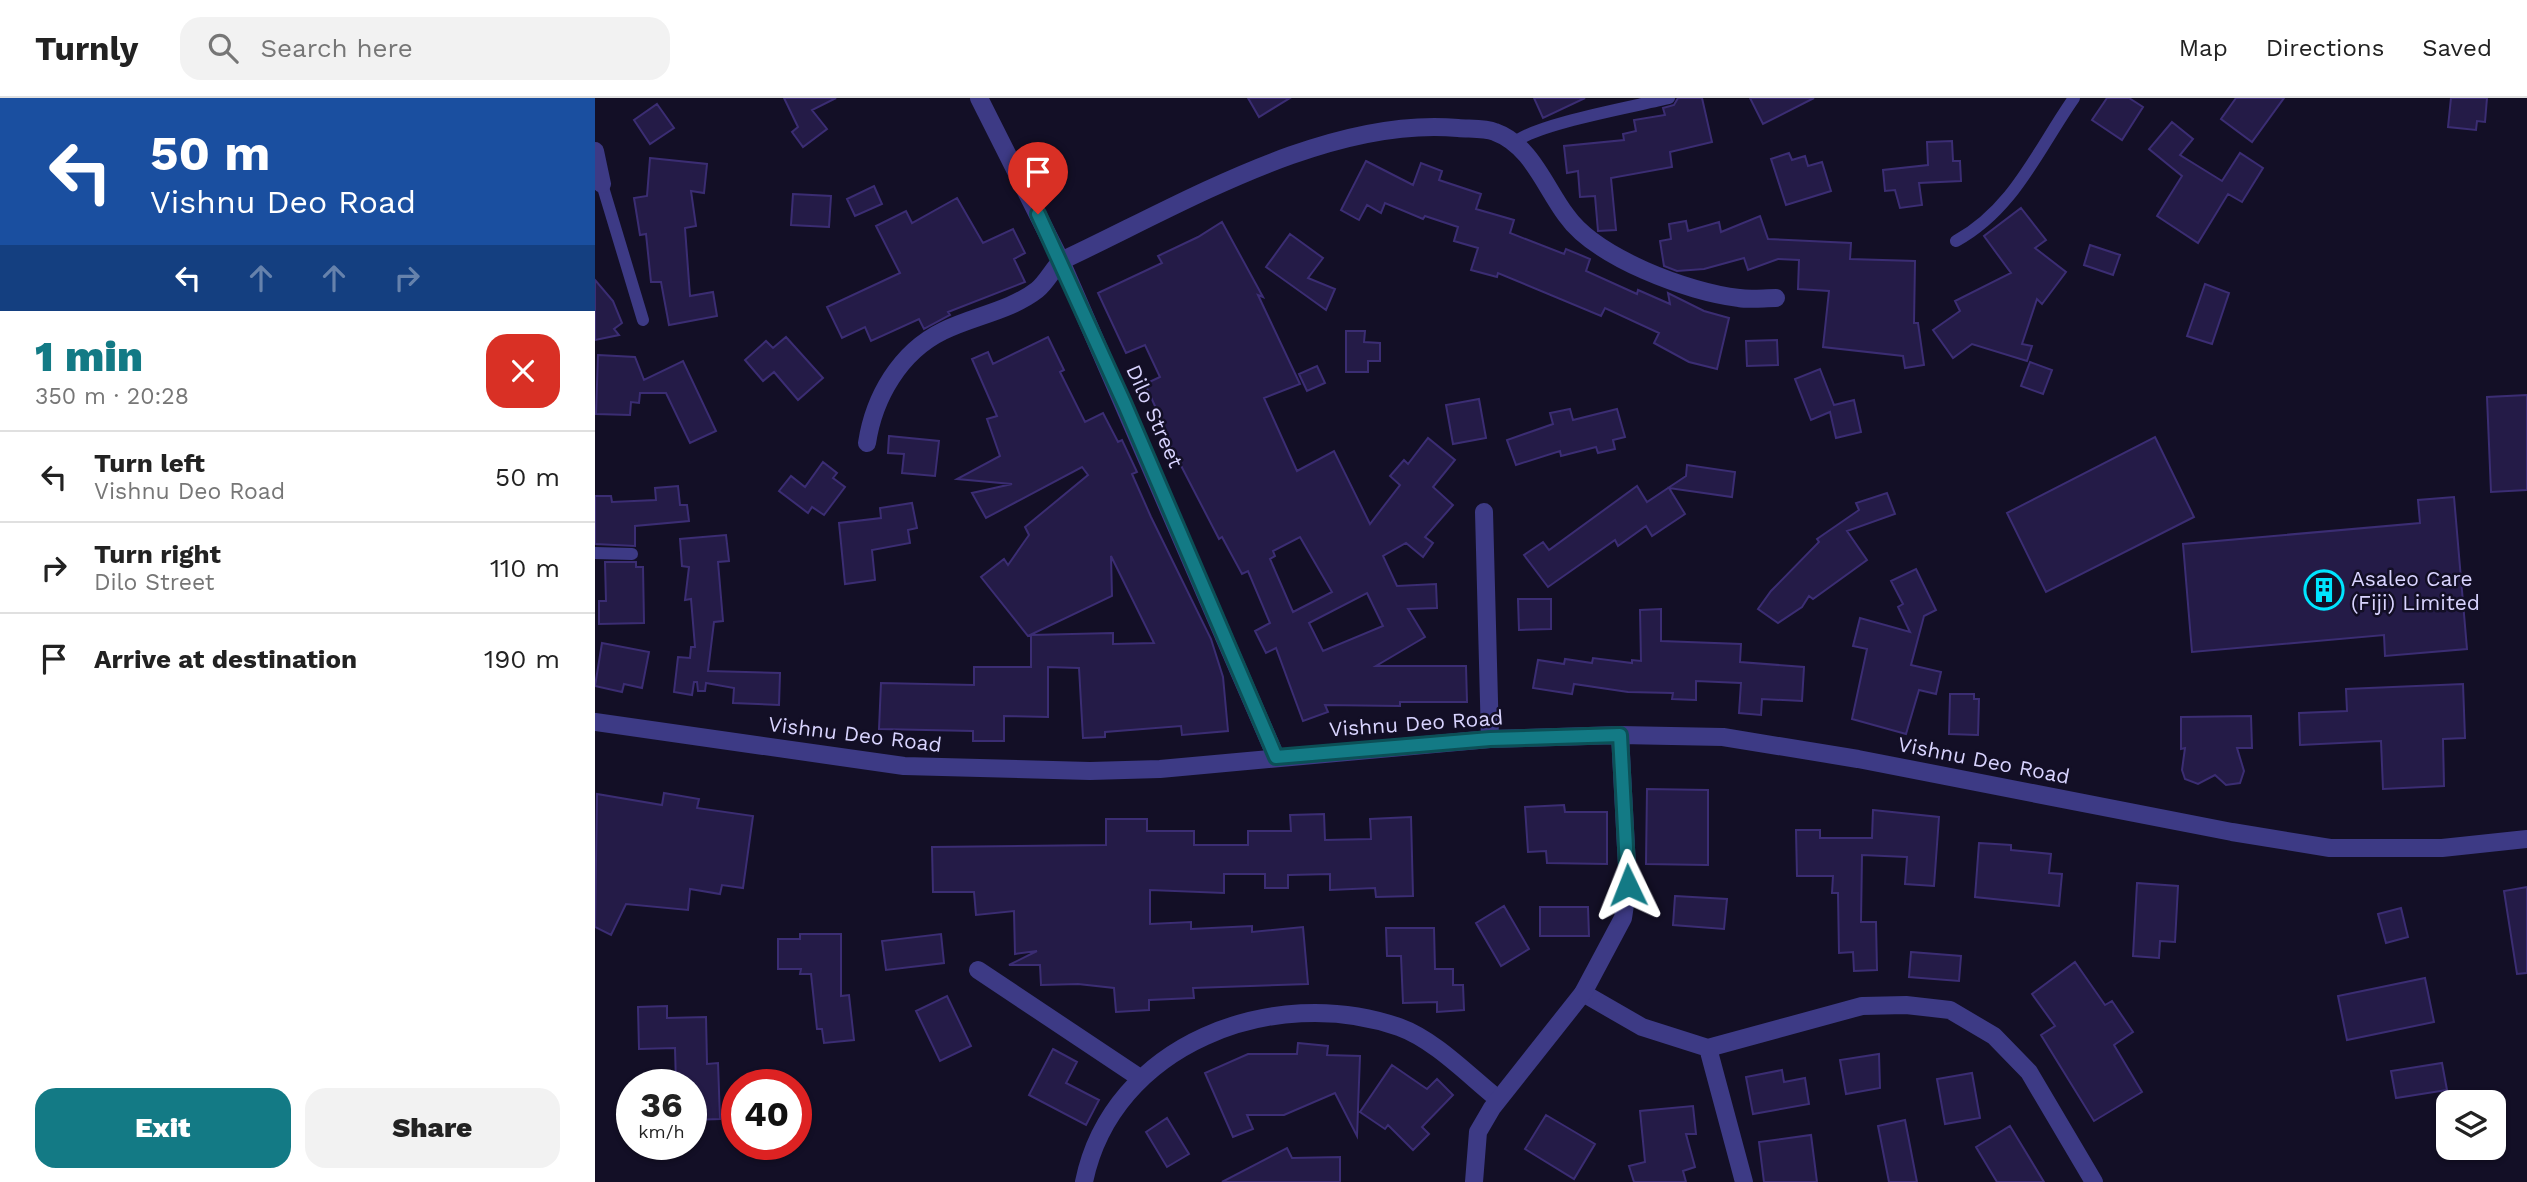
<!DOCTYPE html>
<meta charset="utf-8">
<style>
body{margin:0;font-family:"Work Sans",sans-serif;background:#f2f2f2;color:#222;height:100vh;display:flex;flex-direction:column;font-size:26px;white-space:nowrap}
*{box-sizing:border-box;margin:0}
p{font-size:23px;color:#767676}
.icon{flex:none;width:38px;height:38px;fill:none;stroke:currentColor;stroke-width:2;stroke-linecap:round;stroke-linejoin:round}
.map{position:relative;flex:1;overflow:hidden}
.drawer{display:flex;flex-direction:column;background:#fff;width:595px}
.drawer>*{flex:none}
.top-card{background:#1a4fa0;color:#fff;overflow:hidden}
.buttons{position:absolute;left:1841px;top:992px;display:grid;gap:14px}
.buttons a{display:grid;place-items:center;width:70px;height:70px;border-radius:14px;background:#fff;box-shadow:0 2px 5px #0004;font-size:35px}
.speed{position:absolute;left:21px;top:971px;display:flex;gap:14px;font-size:35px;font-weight:700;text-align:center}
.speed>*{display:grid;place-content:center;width:91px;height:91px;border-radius:50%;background:#fff;box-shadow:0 2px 5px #0004;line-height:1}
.speed small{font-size:18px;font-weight:400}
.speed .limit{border:10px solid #d22;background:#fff;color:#111}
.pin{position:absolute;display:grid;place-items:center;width:60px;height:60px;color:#fff;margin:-72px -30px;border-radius:50% 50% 50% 0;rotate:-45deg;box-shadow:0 0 7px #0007}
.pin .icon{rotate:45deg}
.me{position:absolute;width:77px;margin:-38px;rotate:358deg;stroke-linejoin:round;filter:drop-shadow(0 0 5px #0008)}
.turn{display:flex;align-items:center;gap:24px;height:147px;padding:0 35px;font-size:32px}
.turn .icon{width:91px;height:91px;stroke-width:2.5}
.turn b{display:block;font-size:49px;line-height:60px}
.lanes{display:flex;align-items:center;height:66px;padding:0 35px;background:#0003;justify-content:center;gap:35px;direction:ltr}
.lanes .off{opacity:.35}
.round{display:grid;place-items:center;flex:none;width:74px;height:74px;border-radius:21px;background:#f2f2f2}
.headline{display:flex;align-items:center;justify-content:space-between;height:119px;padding:0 35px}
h1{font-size:42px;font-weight:800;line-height:52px;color:#137a85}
.primary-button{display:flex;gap:14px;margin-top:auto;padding:14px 35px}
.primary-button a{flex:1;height:80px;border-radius:21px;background:#137a85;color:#fff;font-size:28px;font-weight:800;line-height:80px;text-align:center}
.primary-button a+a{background:#f2f2f2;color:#222}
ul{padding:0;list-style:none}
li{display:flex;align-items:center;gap:21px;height:91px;padding:0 35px;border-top:2px solid #e0e0e0}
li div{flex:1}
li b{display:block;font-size:26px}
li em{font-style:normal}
header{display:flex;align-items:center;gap:42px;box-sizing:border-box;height:98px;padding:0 35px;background:#fff;border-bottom:2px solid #e0e0e0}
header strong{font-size:33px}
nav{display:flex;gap:38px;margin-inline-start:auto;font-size:24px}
.search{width:490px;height:63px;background:#f2f2f2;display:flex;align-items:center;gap:18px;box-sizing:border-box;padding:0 24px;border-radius:21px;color:#767676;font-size:26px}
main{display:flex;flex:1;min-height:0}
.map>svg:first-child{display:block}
</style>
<header>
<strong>Turnly</strong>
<div class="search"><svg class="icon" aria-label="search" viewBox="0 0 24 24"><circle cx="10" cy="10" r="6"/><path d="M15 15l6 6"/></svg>Search here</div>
<nav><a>Map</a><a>Directions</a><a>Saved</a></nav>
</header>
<main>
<section class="drawer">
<div class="top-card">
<div class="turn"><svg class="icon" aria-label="left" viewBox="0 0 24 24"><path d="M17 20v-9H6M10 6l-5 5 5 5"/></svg><div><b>50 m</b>Vishnu Deo Road</div></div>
<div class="lanes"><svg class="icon" aria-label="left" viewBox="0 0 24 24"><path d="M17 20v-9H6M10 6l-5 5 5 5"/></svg><svg class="icon off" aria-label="ahead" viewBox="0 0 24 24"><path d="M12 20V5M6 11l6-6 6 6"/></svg><svg class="icon off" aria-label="ahead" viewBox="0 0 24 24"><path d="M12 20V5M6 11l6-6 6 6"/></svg><svg class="icon off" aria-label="right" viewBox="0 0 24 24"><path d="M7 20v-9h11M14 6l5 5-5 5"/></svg></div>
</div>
<div class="headline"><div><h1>1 min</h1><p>350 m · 20:28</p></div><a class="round" style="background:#d93025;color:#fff"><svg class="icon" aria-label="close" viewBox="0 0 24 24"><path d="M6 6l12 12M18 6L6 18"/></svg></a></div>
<ul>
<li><svg class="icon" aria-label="left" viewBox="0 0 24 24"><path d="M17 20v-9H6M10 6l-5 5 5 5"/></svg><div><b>Turn left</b><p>Vishnu Deo Road</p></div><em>50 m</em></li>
<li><svg class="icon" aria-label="right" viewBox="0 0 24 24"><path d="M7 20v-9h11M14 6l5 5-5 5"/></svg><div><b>Turn right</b><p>Dilo Street</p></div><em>110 m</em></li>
<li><svg class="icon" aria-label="arrive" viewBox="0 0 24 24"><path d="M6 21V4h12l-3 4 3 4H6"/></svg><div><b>Arrive at destination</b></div><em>190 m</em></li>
</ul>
<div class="primary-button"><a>Exit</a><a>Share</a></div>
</section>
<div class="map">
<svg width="1932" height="1084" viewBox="0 0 1932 1084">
<rect width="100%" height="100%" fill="#130f26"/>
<!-- building -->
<path fill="#241b47" stroke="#3b2d73" stroke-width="2" fill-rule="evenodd" d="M 189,0 L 241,0 L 217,12 L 232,31 L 208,49 L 197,34 L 203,29 Z
M 653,0 L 695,0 L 664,19 Z
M 939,0 L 990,0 L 948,20 Z
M 1083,0 L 1107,0 L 1117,44 L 1075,54 L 1077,69 L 1016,80 L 1021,132 L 1003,133 L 1000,98 L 985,99 L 983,73 L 972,75 L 969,48 L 1029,42 L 1028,36 L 1041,33 L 1039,22 L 1070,17 L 1068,10 L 1079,7 Z
M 1155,0 L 1219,0 L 1168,26 Z
M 1512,0 L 1534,0 L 1548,9 L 1527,42 L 1497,22 Z
M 1641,0 L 1689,0 L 1657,44 L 1626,21 Z
M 1856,0 L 1892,0 L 1890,24 L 1882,23 L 1881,32 L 1853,29 Z
M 62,6 L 79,30 L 55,46 L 39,22 Z
M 1577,24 L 1598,41 L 1585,57 L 1627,83 L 1645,55 L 1668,70 L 1647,104 L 1633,96 L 1603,145 L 1562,118 L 1587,78 L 1554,51 Z
M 1357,43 L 1358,63 L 1365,63 L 1366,83 L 1324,85 L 1327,107 L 1305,110 L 1300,92 L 1290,93 L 1288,72 L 1333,67 L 1332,44 Z
M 1194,55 L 1197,62 L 1210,58 L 1213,68 L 1227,64 L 1236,93 L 1191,107 L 1176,61 Z
M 55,60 L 112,66 L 109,95 L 96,93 L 101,128 L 90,130 L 95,198 L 118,194 L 122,218 L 74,227 L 66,184 L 56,184 L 51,136 L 45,137 L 39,100 L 52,98 Z
M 771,63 L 818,87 L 826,65 L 847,73 L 844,82 L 886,96 L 881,111 L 919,122 L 915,135 L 969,156 L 971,151 L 995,161 L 991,173 L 1042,196 L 1043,192 L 1075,206 L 1073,195 L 1109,213 L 1134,220 L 1122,271 L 1094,264 L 1059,245 L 1064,235 L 1010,210 L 1006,218 L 903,175 L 902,179 L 876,172 L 883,150 L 859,143 L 863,129 L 830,118 L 828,121 L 790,105 L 786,115 L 772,107 L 764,122 L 746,112 Z
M 279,88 L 287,106 L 260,118 L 252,101 Z
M 198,96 L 236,98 L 234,129 L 196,127 Z
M 362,100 L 388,145 L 418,131 L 430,155 L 419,161 L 430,184 L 353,214 L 355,217 L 329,231 L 324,221 L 276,243 L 270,229 L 247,240 L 232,209 L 305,175 L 281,128 L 311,113 L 317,125 Z
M 1426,110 L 1451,142 L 1440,150 L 1471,174 L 1447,206 L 1442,201 L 1427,246 L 1437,248 L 1432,263 L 1377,246 L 1358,260 L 1338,232 L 1365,213 L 1360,203 L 1416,175 L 1389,138 Z
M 1165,118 L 1173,141 L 1256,145 L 1255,161 L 1320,163 L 1319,225 L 1323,225 L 1329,267 L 1310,270 L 1308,258 L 1228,249 L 1234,193 L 1203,191 L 1204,162 L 1183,161 L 1153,172 L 1149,160 L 1109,171 L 1082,173 L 1069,168 L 1065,143 L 1076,141 L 1074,126 L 1091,123 L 1093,133 L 1124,124 L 1126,134 Z
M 627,124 L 668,199 L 663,197 L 705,286 L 669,300 L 702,373 L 739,353 L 775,426 L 805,387 L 795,378 L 809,362 L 813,366 L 833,340 L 860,362 L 838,389 L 858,407 L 830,439 L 838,445 L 828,459 L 811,445 L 788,458 L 802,488 L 841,486 L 842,510 L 813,511 L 830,539 L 781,568 L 871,568 L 872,604 L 805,604 L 805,608 L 730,607 L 733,614 L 708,623 L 681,550 L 671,555 L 660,533 L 675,525 L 653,473 L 647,476 L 627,439 L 624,441 L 566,329 L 569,328 L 550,286 L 565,279 L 550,247 L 531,255 L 503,195 L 567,165 L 563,158 L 603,139 ZM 705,439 L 737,494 L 698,514 L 675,461 L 680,458 L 678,453 ZM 772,495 L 788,528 L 728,553 L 714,525 Z
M 695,136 L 728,160 L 713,180 L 740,191 L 731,212 L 671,169 Z
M 1495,147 L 1525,157 L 1518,177 L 1489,167 Z
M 0,182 L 18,203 L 27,225 L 19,231 L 24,237 L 0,242 Z
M 1610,186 L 1634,195 L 1617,246 L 1592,238 Z
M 751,233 L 770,233 L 769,244 L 785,245 L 785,263 L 773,263 L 773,274 L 751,274 Z
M 191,239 L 228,280 L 203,302 L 179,274 L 168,283 L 150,262 L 171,243 L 178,250 Z
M 453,239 L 469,272 L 465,274 L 490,324 L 508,315 L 523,344 L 527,342 L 542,374 L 537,376 L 556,419 L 616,541 L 628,579 L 633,633 L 587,637 L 586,628 L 510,634 L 510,639 L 488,640 L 484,570 L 453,569 L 453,619 L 409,618 L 409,643 L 378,643 L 378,633 L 284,631 L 286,585 L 379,587 L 379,569 L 436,569 L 436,537 L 518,535 L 518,546 L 559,545 L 516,458 L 517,498 L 433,538 L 386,479 L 409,461 L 413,467 L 434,437 L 430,429 L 493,377 L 487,369 L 391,420 L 377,395 L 417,386 L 362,381 L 405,358 L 392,321 L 402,318 L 377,261 L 393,254 L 398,266 Z
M 1182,242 L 1183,267 L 1152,268 L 1151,243 Z
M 3,257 L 40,259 L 49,282 L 88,263 L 121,333 L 95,345 L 71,295 L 45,295 L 44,305 L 36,304 L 35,317 L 1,316 Z
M 1435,264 L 1457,272 L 1448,296 L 1426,288 Z
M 722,268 L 730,285 L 712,293 L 704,276 Z
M 1225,271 L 1239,307 L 1259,302 L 1266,334 L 1241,340 L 1235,314 L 1216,322 L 1200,281 Z
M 1932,297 L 1932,392 L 1896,394 L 1892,299 Z
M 884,301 L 891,340 L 858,346 L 851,307 Z
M 975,311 L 978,322 L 1022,311 L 1030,339 L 1018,342 L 1020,351 L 1003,355 L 1001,349 L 966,358 L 965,353 L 921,367 L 912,342 L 958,326 L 955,315 Z
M 294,338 L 344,343 L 340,378 L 307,375 L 309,356 L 293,355 Z
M 1560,339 L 1599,419 L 1451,494 L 1412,415 Z
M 228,364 L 242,375 L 238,380 L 250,389 L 229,417 L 217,409 L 213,415 L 184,393 L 196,378 L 210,389 Z
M 1092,367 L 1140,374 L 1137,399 L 1074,390 L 1090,416 L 1057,438 L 1051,428 L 1023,448 L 1020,442 L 953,489 L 929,457 L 948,444 L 954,452 L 1042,388 L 1052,404 L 1091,378 Z
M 83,388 L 85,407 L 92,407 L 94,423 L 40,428 L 40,448 L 0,446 L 0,398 L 16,398 L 17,404 L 61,402 L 60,390 Z
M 1292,395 L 1300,416 L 1252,433 L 1272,462 L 1218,501 L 1214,498 L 1207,509 L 1183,525 L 1163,511 L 1176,493 L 1224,444 L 1222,441 L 1264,412 L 1261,405 Z
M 1859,399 L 1872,551 L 1790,558 L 1789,537 L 1597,554 L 1588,446 L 1825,425 L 1823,402 Z
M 317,405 L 322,430 L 313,432 L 315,445 L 277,452 L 280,482 L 250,486 L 244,425 L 286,420 L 285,410 Z
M 131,437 L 134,463 L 123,464 L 128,523 L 119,524 L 113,573 L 185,575 L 184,607 L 138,605 L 139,590 L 111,585 L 110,593 L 103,593 L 102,584 L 99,584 L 97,597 L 79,594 L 83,559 L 95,560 L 96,549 L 100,549 L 96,501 L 90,502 L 94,469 L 87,468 L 85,441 Z
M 10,464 L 41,464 L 41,469 L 48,469 L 49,525 L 4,526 L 4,503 L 11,503 Z
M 1321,471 L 1341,512 L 1329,518 L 1316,567 L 1346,574 L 1341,596 L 1324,592 L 1311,636 L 1257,621 L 1272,551 L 1258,548 L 1265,520 L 1315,534 L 1303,509 L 1308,506 L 1296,483 Z
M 923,501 L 956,501 L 956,531 L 924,532 Z
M 1066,511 L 1066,543 L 1146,546 L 1145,564 L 1209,569 L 1207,603 L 1167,601 L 1166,617 L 1144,615 L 1146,585 L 1101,583 L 1101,602 L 1077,601 L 1078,595 L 1033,594 L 979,586 L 977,596 L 938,590 L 943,562 L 969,566 L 970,561 L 997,565 L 998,560 L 1037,565 L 1037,562 L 1046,563 L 1045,512 Z
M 7,545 L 54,554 L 47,590 L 29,586 L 27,594 L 0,588 Z
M 1868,586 L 1870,640 L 1848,641 L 1849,688 L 1788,691 L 1786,643 L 1705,647 L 1704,615 L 1752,613 L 1751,591 Z
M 1355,596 L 1379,596 L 1379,601 L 1384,601 L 1383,637 L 1354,636 Z
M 1656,618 L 1657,650 L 1642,650 L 1649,673 L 1645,685 L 1631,687 L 1620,677 L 1603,686 L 1590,681 L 1587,672 L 1590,650 L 1586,651 L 1586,619 Z
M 1052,691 L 1113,692 L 1113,767 L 1051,766 Z
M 69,695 L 104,701 L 102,710 L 158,718 L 148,790 L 127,787 L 125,796 L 95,791 L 93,812 L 31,806 L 16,837 L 0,829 L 2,696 L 67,707 Z
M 969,707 L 970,714 L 1012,714 L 1012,766 L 952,765 L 951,753 L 933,754 L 930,709 Z
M 1278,712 L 1344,719 L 1339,788 L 1310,786 L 1312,759 L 1267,757 L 1266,824 L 1281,824 L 1282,872 L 1259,873 L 1258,854 L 1244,855 L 1243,795 L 1237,795 L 1238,778 L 1202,778 L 1201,732 L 1225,732 L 1225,740 L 1277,740 Z
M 729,716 L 730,742 L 776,741 L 775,721 L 816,719 L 818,798 L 781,799 L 780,790 L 735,792 L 735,776 L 693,777 L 693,790 L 670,790 L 670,776 L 629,776 L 629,795 L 555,792 L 555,826 L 596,824 L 596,831 L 657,828 L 657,834 L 708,829 L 713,886 L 598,890 L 599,900 L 554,902 L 554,912 L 521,914 L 519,890 L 483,886 L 446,887 L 445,867 L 414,867 L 442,853 L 420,856 L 419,813 L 381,817 L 379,794 L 338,794 L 337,749 L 511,747 L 511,721 L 552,721 L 552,733 L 599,733 L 599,747 L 653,747 L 653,733 L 696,733 L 695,717 Z
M 1384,745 L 1416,747 L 1416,752 L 1456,756 L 1454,775 L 1467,776 L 1464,808 L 1380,799 Z
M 1542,785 L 1583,788 L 1580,844 L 1565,843 L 1564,860 L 1538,858 Z
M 1932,789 L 1932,875 L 1922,876 L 1909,793 Z
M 1080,798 L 1132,801 L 1129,831 L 1078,827 Z
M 909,808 L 934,851 L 906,868 L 881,825 Z
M 945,809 L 993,809 L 994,838 L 945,838 Z
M 1806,810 L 1813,839 L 1791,845 L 1783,816 Z
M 791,830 L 839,830 L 840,871 L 858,871 L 858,887 L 868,887 L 869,912 L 842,914 L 842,904 L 808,905 L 806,858 L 792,858 Z
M 205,836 L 246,836 L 246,898 L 254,897 L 259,942 L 229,945 L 227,931 L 222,931 L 216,876 L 205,876 L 206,871 L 183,871 L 183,841 L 205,841 Z
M 346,836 L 349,865 L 291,872 L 287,843 Z
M 1316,854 L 1366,858 L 1364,883 L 1314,879 Z
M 1480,864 L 1510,907 L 1517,903 L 1538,934 L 1519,947 L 1547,994 L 1499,1023 L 1446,937 L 1460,928 L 1437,896 Z
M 1830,880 L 1839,924 L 1752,942 L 1743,898 Z
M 352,898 L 376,948 L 345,963 L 321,913 Z
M 72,908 L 72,920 L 111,919 L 112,966 L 123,965 L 125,1021 L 96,1022 L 96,987 L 81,987 L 80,950 L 44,951 L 43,909 Z
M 703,945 L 733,948 L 732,957 L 765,958 L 762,1038 L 740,995 L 689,1017 L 652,1017 L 658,1031 L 638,1039 L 610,975 L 653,956 L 702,956 Z
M 458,951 L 482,964 L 471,985 L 504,1002 L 491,1027 L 434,997 Z
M 1284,956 L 1285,990 L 1251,996 L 1245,962 Z
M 1847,965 L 1852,992 L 1801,1000 L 1796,973 Z
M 797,967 L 832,991 L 842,981 L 858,997 L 827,1029 L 834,1036 L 818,1052 L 793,1027 L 790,1031 L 765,1014 Z
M 1187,972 L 1189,984 L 1210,980 L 1214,1006 L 1158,1016 L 1151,979 Z
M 1377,975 L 1385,1020 L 1350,1026 L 1342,981 Z
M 1098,1008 L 1101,1036 L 1091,1036 L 1100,1069 L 1088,1073 L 1091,1084 L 1039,1084 L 1034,1068 L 1050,1064 L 1045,1013 Z
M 951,1017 L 1000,1046 L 979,1081 L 930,1051 Z
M 572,1020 L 594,1056 L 572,1069 L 551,1034 Z
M 1310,1022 L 1322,1084 L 1294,1084 L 1283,1028 Z
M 1415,1028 L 1449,1084 L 1402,1084 L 1381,1049 Z
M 1216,1037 L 1222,1084 L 1169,1084 L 1164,1044 Z
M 692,1050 L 697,1060 L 745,1059 L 745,1084 L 627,1084 Z"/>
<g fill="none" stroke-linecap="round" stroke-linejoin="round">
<!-- service -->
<path stroke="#3d3a85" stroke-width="12" d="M 919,45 C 939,26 1042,8 1074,0
M 7,86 L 48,222
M 1361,143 C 1419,111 1442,53 1479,0
M 0,455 L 37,456"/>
<!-- minor -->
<path stroke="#3d3a85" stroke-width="18" d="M 384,0 L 466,163 L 681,659
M 0,53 L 7,86
M 272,345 C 279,299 305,254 348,233 C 378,218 415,213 442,192 C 451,185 458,171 466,163 C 584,108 731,18 863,30 C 875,31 890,30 900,34 C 936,47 950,89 971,117 C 1001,160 1093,194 1144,200 C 1156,202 1169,200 1181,200
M 889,414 L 895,641
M 383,872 L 545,980
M 988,895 L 1047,929 L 1113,950 L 1267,908 L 1311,907 L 1355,912 L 1399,938 L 1434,974 L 1499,1084
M 1113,950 L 1149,1084
M 489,1084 C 517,946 679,885 804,929 C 840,942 873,977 903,1001"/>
<!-- tertiary -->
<path stroke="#3d3a85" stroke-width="18" d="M 0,624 L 309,668 L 495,673 L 565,671 L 895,641 L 1025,637 L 1128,639 L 1263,661 L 1637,734 L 1735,750 L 1847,750 L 1932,741
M 879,1084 L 883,1034 L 897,1010 L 988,895 L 1028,820 L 1033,787 L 1025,637"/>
</g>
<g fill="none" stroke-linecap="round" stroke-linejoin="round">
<!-- route casing -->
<g stroke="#0c4f56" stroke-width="18">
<path id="route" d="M 443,116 L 530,307 L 681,659 L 895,641 L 1025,637 L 1033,787"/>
</g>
<!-- route -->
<use href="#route" stroke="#137a85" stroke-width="12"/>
</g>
<!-- icons -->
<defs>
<g id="building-ring" transform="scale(2.0125)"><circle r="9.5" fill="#130f26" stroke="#00e5ff" stroke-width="1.5"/><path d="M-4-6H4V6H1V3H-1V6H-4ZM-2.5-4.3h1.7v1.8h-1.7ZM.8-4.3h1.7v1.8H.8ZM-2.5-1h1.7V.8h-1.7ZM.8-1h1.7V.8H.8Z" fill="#00e5ff"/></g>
</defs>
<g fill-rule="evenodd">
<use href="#building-ring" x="1729" y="492"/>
</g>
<g text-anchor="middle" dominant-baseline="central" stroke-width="5" stroke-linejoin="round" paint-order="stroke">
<!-- street labels -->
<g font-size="21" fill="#d9d4ff" stroke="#130f26">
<text transform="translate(560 318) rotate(66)">Dilo Street</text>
<text transform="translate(821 625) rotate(-4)">Vishnu Deo Road</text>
<text transform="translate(260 636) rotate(7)">Vishnu Deo Road</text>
<text transform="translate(1389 662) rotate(11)">Vishnu Deo Road</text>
</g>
<!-- poi labels -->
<g font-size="21" fill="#d9d4ff" stroke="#130f26" text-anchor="start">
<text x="1756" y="480">Asaleo Care<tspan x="1756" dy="24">(Fiji) Limited</tspan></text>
</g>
</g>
</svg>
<div class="buttons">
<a><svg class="icon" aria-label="layers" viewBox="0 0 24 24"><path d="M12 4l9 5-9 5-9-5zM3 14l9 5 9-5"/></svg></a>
</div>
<div class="speed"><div>36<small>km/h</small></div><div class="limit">40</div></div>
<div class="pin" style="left:443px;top:116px;background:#d93025"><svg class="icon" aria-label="arrive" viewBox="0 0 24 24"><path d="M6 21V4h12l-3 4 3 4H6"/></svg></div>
<svg class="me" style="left:1033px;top:787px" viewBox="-20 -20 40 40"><path d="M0-17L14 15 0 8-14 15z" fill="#137a85" stroke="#fff" stroke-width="4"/></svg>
</div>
</main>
